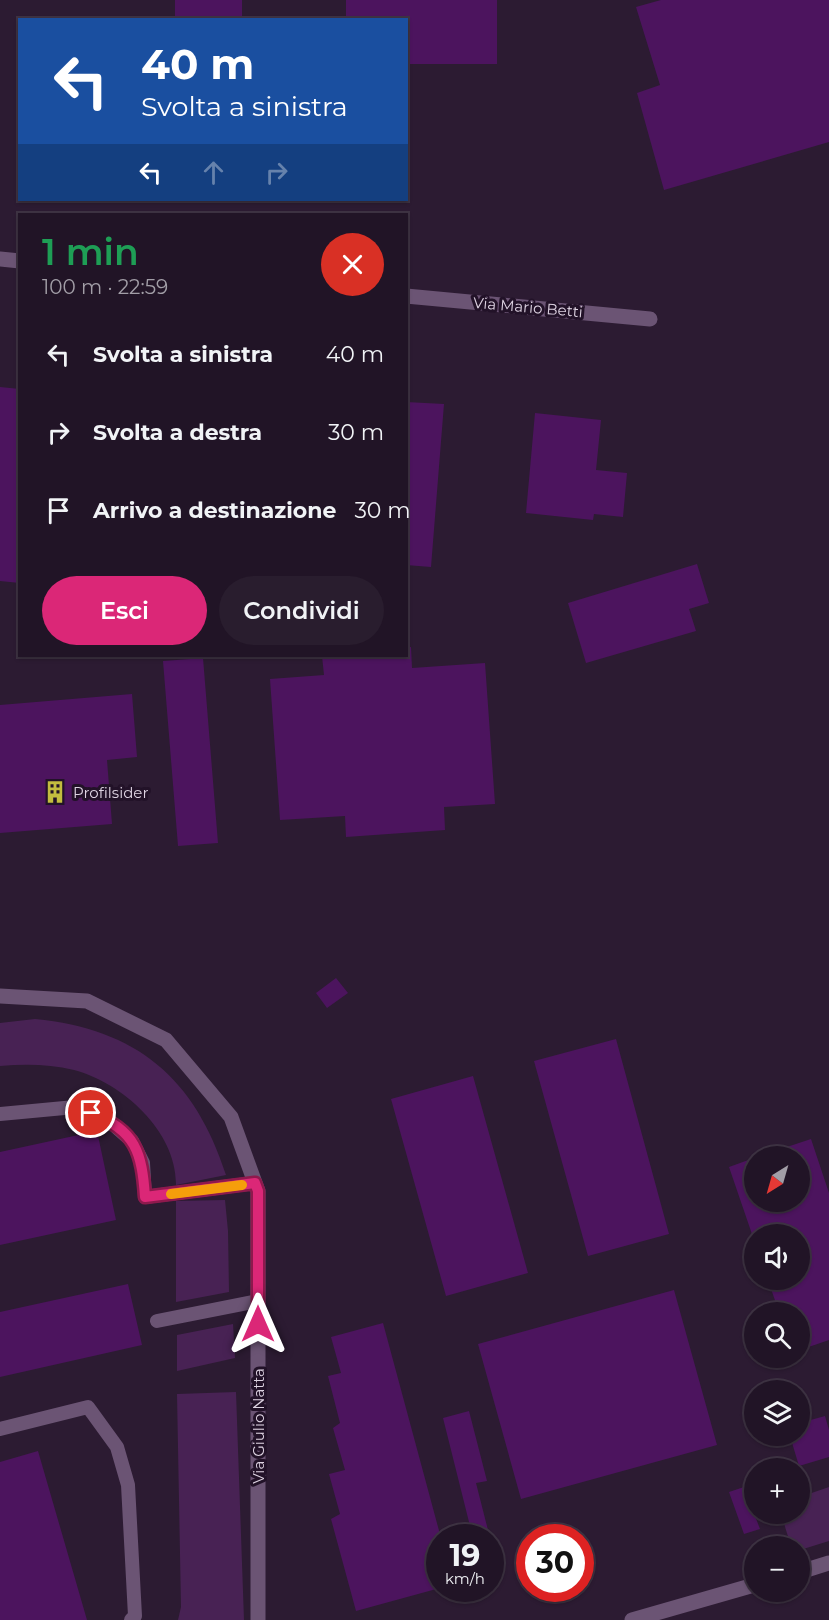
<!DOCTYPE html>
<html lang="it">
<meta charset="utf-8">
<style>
body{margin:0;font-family:Montserrat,sans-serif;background:#291d2e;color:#f1f3f6;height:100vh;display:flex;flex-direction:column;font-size:22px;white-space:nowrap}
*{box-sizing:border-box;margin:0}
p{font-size:20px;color:#a29ea7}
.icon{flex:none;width:33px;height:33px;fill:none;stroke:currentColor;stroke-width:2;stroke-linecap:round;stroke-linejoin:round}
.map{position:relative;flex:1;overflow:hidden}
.side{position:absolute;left:18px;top:213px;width:390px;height:444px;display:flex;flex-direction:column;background:#211426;border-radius:0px;box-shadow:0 2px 4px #0004,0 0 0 2px #3e3343}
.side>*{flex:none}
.hud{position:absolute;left:18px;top:18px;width:390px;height:183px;border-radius:0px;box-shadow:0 2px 4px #0004,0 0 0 2px #3e3343;background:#1a4fa0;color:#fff;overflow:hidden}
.needle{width:39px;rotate:217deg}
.tools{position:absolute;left:744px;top:1146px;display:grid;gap:12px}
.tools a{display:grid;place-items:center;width:66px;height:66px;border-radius:50%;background:#211426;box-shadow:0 2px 4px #0004,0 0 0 2px #3e3343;font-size:30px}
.speed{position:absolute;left:426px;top:1524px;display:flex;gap:12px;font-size:30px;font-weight:700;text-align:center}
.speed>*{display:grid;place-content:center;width:78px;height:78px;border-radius:50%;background:#211426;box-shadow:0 2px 4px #0004,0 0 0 2px #3e3343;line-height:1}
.speed small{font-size:15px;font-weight:400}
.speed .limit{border:9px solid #d22;background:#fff;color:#111}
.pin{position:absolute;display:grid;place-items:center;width:51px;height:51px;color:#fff;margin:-26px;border:3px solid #fff;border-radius:50%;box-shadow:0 2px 6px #0007}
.me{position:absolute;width:66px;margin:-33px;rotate:0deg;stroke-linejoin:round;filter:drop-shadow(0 0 4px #0008)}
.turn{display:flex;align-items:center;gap:21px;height:126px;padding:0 24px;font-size:27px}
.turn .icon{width:78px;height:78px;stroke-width:2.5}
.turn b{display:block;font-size:42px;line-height:51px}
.lanes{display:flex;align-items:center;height:57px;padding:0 24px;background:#0003;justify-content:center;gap:30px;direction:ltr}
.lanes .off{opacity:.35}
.round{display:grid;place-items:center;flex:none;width:63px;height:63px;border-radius:32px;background:#291d2e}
.headline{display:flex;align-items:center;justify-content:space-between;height:102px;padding:0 24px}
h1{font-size:36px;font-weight:600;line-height:45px;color:#1e9e55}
.action{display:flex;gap:12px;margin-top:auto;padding:12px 24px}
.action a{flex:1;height:69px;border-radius:36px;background:#db2777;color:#fff;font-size:24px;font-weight:600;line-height:69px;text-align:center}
.action a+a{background:#291d2e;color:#f1f3f6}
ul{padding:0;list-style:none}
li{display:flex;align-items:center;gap:18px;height:78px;padding:0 24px}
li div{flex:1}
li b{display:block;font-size:22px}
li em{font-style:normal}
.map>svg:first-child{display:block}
</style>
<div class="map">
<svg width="829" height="1620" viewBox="0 0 829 1620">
<rect width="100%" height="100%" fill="#2c1b32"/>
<!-- green -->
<path fill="#482254" d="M 35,1019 C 137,1029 195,1078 226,1175 L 176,1185 C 177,1132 123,1083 74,1070 C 49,1064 25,1064 0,1066 L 0,1023 Z
M 225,1200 L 228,1231 L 229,1292 L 176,1302 L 176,1201 Z
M 233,1324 L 235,1358 L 177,1371 L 177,1335 Z
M 236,1392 L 244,1620 L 178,1620 L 181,1607 L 177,1394 Z
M 829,1487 L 829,1541 L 800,1550 L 800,1546 L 791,1546 L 781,1514 L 800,1514 L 800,1497 Z"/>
<!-- building -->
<path fill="#4c145e" d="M 175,0 L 242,0 L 242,20 L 175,20 Z
M 346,0 L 497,0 L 497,64 L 406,64 L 406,20 L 346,20 Z
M 661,0 L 829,0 L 829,142 L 664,190 L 637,93 L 660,85 L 636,7 Z
M 0,387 L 20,389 L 20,583 L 0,581 Z
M 406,402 L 444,404 L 431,567 L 406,565 Z
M 535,413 L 601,420 L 596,470 L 627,473 L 623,517 L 594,514 L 593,520 L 526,513 Z
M 697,564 L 709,603 L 689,609 L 696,631 L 586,663 L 568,603 Z
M 411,647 L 412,668 L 485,663 L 495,804 L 444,807 L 445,830 L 346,837 L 345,816 L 280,820 L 270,679 L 324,675 L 322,656 L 406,656 L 406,648 Z
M 203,658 L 218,843 L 178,846 L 163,661 Z
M 132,694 L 137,757 L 107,760 L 112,824 L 0,833 L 0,705 Z
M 336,978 L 348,993 L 327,1008 L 316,993 Z
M 616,1039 L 669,1234 L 588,1256 L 534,1061 Z
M 473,1076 L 528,1273 L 446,1296 L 391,1099 Z
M 97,1131 L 116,1220 L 0,1245 L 0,1152 Z
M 811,1139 L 829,1193 L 829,1340 L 800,1350 L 800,1312 L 779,1312 L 768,1280 L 800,1280 L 800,1234 L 754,1234 L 754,1240 L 729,1167 L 754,1158 L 754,1202 L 800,1202 L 800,1156 L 760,1156 Z
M 128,1284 L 142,1345 L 0,1377 L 0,1312 Z
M 674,1290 L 717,1445 L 521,1499 L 478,1344 Z
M 383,1323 L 441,1538 L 440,1588 L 356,1611 L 331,1519 L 340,1514 L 329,1474 L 345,1470 L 333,1428 L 340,1423 L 328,1376 L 341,1373 L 331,1337 Z
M 469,1411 L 487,1481 L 476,1483 L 490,1538 L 473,1538 L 443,1418 Z
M 825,1416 L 829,1430 L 829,1457 L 799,1466 L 790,1436 L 800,1436 L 800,1423 Z
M 38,1451 L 87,1620 L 0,1620 L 0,1462 Z
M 744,1487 L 760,1529 L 744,1534 L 729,1492 Z
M 580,1552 L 588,1577 L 580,1579 Z
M 530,1560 L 530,1576 L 529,1576 L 525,1561 Z"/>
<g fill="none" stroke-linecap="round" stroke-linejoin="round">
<!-- service -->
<path stroke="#6b5474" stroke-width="14" d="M 0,1114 L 75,1107 L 107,1119 L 132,1141 L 143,1163 L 145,1197 L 255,1183
M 157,1321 L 258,1301
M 0,1429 L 88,1407 L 117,1447 L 128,1485 L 135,1616 L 131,1620"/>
<!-- minor -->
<path stroke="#6b5474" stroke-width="15" d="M 0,259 L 20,261
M 406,296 L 650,319
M 0,996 L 87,1001 L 166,1040 L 231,1117 L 258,1191 L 258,1620
M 800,1572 L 829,1563
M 632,1620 L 754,1585"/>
</g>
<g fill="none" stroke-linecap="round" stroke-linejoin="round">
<!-- route casing -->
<g stroke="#8e194d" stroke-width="15">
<path id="route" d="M 91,1113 C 136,1130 142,1153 145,1197 L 255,1183 L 258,1191 L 258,1324"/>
</g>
<!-- route -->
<use href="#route" stroke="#db2777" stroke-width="10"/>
<!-- slow -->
<path stroke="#f59e0b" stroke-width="10" d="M 171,1194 L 242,1185"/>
</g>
<!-- icons -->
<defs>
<g id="building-bare" transform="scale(1.8)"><path d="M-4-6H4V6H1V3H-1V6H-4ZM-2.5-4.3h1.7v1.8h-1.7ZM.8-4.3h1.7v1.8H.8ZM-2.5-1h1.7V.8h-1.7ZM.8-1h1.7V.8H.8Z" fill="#c3bd3f" stroke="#221228" stroke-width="2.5" paint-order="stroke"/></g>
</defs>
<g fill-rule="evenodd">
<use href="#building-bare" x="55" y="792"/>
</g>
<g text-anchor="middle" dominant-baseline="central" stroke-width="6" stroke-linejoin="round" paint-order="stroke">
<!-- street labels -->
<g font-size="15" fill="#ded3e2" stroke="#221228">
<text transform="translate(528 307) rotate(5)">Via Mario Betti</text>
<text transform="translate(258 1426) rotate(-90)">Via Giulio Natta</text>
</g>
<!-- poi labels -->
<g font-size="15" fill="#ded3e2" stroke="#221228" text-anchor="start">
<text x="73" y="792">Profilsider</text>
</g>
</g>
</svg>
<div class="tools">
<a><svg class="needle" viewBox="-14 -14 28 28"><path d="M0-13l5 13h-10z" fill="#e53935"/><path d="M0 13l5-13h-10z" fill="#a29ea7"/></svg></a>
<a><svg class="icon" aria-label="sound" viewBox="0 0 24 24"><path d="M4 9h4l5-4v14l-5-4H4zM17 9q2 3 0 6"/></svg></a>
<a><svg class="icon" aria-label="search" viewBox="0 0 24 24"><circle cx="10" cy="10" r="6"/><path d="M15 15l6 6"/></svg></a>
<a><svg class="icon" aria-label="layers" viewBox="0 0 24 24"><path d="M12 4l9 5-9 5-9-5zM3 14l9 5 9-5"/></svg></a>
<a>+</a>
<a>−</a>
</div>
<div class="speed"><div>19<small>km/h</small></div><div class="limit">30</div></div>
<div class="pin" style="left:91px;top:1113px;background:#d93025"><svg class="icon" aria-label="arrive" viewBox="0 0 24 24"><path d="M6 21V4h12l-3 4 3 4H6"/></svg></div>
<svg class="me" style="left:258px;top:1324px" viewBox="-20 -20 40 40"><path d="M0-17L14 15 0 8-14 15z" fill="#db2777" stroke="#fff" stroke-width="4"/></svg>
<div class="hud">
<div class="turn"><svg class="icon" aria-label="left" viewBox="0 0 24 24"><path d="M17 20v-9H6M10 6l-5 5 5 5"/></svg><div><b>40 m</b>Svolta a sinistra</div></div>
<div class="lanes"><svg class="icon" aria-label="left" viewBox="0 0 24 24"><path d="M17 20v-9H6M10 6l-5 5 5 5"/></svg><svg class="icon off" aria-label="ahead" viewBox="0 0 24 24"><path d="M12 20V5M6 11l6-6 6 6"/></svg><svg class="icon off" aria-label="right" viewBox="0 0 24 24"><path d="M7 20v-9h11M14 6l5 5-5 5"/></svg></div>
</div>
<section class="side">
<div class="headline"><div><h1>1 min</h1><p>100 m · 22:59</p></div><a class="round" style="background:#d93025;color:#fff"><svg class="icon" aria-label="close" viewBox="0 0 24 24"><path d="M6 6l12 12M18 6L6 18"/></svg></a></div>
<ul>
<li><svg class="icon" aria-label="left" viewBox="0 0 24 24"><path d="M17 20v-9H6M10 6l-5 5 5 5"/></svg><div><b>Svolta a sinistra</b></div><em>40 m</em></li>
<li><svg class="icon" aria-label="right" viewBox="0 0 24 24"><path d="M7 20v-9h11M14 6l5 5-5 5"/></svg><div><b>Svolta a destra</b></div><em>30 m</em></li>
<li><svg class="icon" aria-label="arrive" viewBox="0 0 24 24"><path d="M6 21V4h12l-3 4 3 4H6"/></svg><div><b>Arrivo a destinazione</b></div><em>30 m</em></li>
</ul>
<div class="action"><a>Esci</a><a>Condividi</a></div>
</section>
</div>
